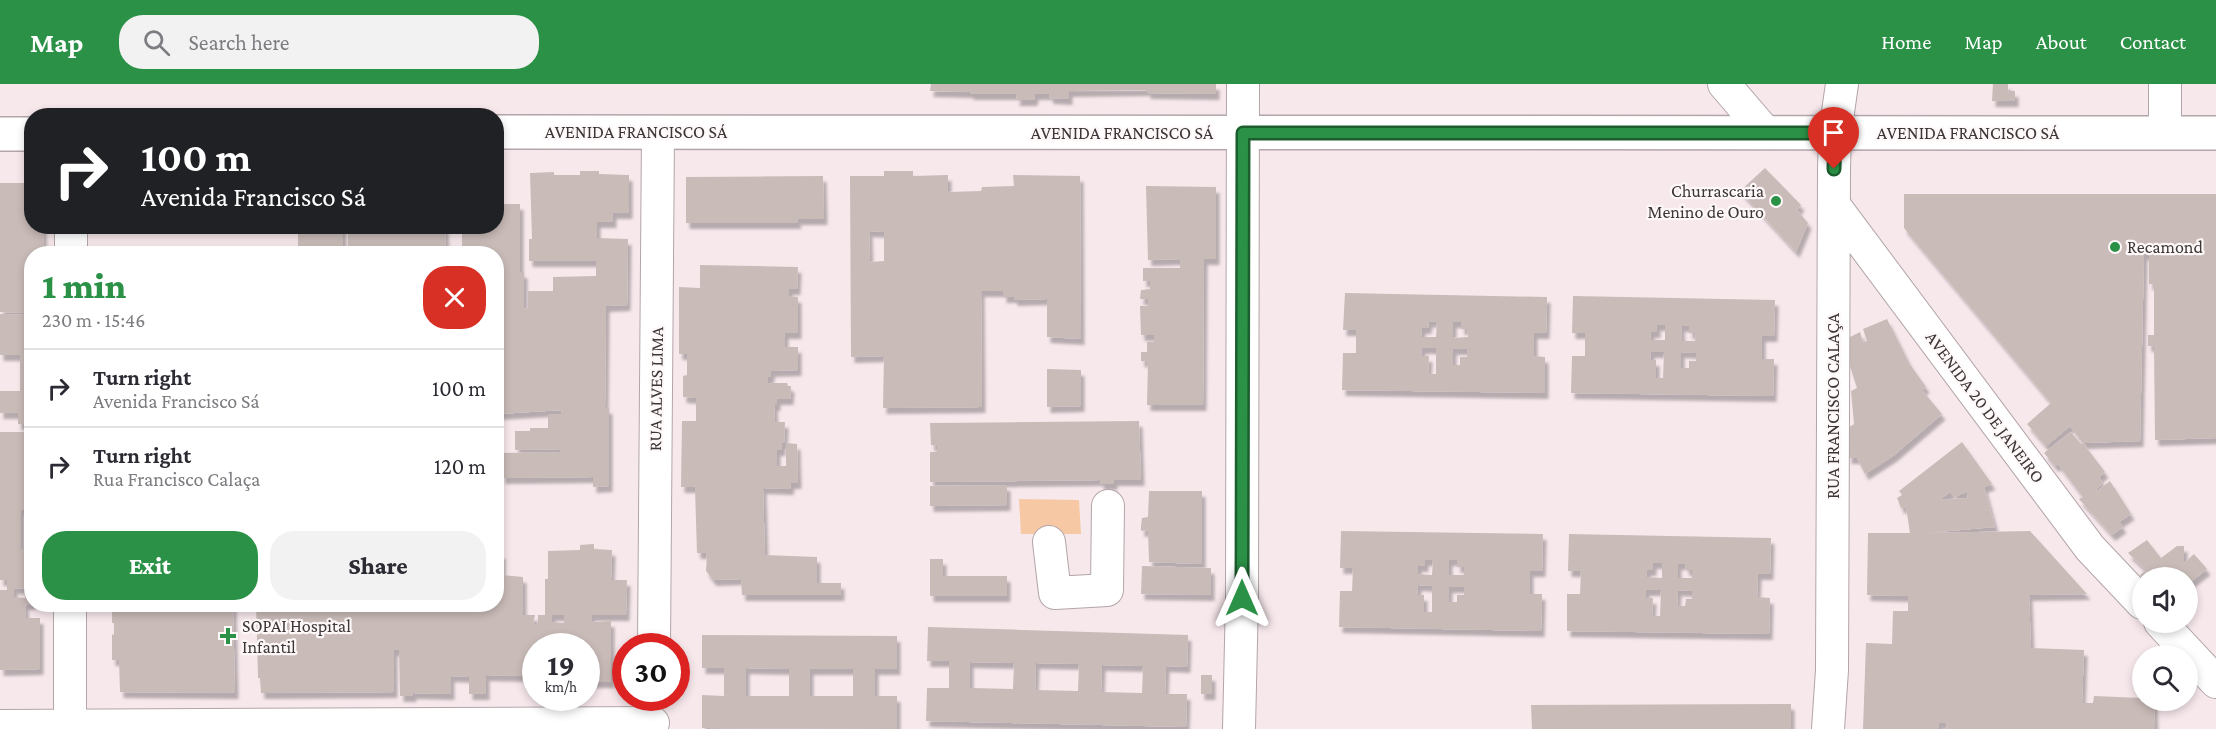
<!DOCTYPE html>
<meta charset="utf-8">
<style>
body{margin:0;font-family:"Crimson Pro",serif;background:#f2f2f3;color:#2b2b33;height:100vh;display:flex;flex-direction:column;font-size:22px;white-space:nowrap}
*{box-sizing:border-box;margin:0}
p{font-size:20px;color:#7c7c81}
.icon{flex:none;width:33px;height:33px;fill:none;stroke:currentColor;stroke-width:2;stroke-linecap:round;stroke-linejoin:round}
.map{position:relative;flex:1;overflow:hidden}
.sheet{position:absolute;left:24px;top:162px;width:480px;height:366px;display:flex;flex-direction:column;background:#fff;border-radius:24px;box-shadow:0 3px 9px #0003}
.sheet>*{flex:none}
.banner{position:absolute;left:24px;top:24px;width:480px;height:126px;border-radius:24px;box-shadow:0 3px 9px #0003;background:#202124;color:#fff;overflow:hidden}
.controls{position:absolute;left:2132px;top:483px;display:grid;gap:12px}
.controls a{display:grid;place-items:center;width:66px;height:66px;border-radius:50%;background:#fff;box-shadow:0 3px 9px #0003;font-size:30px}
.speed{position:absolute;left:522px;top:549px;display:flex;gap:12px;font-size:30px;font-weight:700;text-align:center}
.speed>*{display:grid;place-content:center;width:78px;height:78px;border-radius:50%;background:#fff;box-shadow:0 3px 9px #0003;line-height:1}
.speed small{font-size:15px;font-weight:400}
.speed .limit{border:9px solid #d22;background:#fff;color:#111}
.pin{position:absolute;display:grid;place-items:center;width:51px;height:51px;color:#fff;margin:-62px -26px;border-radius:50% 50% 50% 0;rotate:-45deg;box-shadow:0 0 6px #0007}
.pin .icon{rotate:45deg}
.me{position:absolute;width:66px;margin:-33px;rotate:0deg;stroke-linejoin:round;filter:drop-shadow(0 0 4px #0008)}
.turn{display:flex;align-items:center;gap:21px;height:126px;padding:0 18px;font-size:27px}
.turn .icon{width:78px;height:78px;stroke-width:2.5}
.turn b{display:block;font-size:42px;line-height:51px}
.round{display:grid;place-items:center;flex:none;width:63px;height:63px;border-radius:24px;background:#f2f2f3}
.head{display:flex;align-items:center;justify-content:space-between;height:102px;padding:0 18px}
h1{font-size:36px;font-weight:800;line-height:45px;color:#2b9146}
.action{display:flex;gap:12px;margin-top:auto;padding:12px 18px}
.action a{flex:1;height:69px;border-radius:24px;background:#2b9146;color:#fff;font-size:24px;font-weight:800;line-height:69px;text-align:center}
.action a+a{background:#f2f2f3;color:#2b2b33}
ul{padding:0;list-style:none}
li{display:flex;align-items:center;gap:18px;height:78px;padding:0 18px;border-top:2px solid #e1e1e2}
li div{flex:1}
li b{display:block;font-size:22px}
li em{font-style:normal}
header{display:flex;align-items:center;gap:36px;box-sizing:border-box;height:84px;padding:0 30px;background:#2b9146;color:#fff}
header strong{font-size:28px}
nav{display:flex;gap:33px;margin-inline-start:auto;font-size:21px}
.search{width:420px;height:54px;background:#f2f2f3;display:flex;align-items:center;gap:15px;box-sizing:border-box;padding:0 21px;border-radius:24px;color:#7c7c81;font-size:22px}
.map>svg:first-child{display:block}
</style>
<header>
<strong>Map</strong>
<div class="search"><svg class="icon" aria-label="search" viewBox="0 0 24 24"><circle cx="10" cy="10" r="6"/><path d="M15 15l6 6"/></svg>Search here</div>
<nav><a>Home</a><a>Map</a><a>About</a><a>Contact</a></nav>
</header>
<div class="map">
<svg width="2216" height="645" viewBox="0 0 2216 645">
<defs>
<filter id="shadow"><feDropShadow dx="3.5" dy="6" stdDeviation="1.5" flood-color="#0004"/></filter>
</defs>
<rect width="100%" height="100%" fill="#f7e8ec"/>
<!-- green -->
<path fill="#f6c8a4" d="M 1019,415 L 1079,416 L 1081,450 L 1021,450 Z"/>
<!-- building -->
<path fill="#c9bbb8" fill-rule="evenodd" filter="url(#shadow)" d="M 931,0 L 1216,0 L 1216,10 L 1147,9 L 1147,6 L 1069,7 L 1069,15 L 1050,14 L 1049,10 L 1035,10 L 1034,16 L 1016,16 L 1017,10 L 970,10 L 970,8 L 930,7 Z
M 1993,0 L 2008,0 L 2008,7 L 2015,7 L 2015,17 L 1992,17 Z
M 1765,84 L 1801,121 L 1797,126 L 1808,139 L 1796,168 L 1740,107 Z
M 580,87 L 599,87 L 599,90 L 629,91 L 629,129 L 613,129 L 613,138 L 597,138 L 597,154 L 628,155 L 627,221 L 606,222 L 605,324 L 609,324 L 609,402 L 593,403 L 593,393 L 502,394 L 501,381 L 496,381 L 496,369 L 560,368 L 561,365 L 515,366 L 515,347 L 530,347 L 530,344 L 548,344 L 548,330 L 561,330 L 562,326 L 496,330 L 496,170 L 462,170 L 462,142 L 496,142 L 496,120 L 520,120 L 520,188 L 524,188 L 524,225 L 528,224 L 528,207 L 553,207 L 553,193 L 596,192 L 596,177 L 529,177 L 529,155 L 532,155 L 530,89 L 554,88 L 554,91 L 580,91 Z
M 884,87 L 913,87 L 913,92 L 948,91 L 948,108 L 981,107 L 982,103 L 1014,102 L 1013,91 L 1080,92 L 1081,255 L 1047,253 L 1047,215 L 1014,216 L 1014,213 L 1003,213 L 1003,207 L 981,207 L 982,323 L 883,324 L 884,272 L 851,273 L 850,92 L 884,92 ZM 869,147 L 884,148 L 884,177 L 870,178 Z
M 823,92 L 824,135 L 797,135 L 798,139 L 686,139 L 686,93 Z
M 0,99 L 32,99 L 32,142 L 43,142 L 44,170 L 32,170 L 32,229 L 0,228 Z
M 1146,102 L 1216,103 L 1216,175 L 1204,175 L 1203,321 L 1147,321 L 1148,278 L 1141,277 L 1141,268 L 1147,268 L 1147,258 L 1154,258 L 1154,251 L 1141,251 L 1140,222 L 1148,222 L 1148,215 L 1140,215 L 1141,206 L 1150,205 L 1150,197 L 1143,197 L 1143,184 L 1180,184 L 1180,175 L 1148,176 Z
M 1904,110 L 2216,110 L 2216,354 L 2155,356 L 2154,262 L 2148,262 L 2148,251 L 2154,251 L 2154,200 L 2149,200 L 2149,170 L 2144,170 L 2140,357 L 2083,359 L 2070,342 L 2046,362 L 2027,340 L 2051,319 L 1904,144 Z
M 298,142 L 343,142 L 343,170 L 298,170 Z
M 348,142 L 445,142 L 446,170 L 348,170 Z
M 700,181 L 798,183 L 797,205 L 789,205 L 789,212 L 798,213 L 798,249 L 785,249 L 785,263 L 798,263 L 798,286 L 771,287 L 771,293 L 768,293 L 768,299 L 787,299 L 788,302 L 791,302 L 790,315 L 777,315 L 777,321 L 774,321 L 775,338 L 785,338 L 784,359 L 782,359 L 782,366 L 777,366 L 777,382 L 786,382 L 786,359 L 797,360 L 798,399 L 791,399 L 790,405 L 763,404 L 765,471 L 817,473 L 817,499 L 841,499 L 841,511 L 742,511 L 741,495 L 713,496 L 706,487 L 707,469 L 697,469 L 695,403 L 681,403 L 682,337 L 696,337 L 696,314 L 683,313 L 683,292 L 687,291 L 687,270 L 679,270 L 679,203 L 700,204 Z
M 1345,209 L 1547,213 L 1546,249 L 1534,249 L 1534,272 L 1545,273 L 1545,309 L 1342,306 L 1343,269 L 1356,269 L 1356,246 L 1343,246 ZM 1429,237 L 1437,238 L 1436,253 L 1421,253 L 1422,244 L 1428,244 ZM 1453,238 L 1461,238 L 1461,245 L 1467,245 L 1468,253 L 1453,254 ZM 1422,264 L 1436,264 L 1436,290 L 1428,290 L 1429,272 L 1421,272 ZM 1453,265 L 1467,265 L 1467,273 L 1460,273 L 1460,281 L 1453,281 Z
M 1573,212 L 1775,216 L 1774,252 L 1762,252 L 1762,275 L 1774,275 L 1773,312 L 1571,309 L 1572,272 L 1585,272 L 1585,249 L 1572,249 ZM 1657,241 L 1665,241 L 1665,256 L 1650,256 L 1651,248 L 1657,248 ZM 1681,242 L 1689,242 L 1689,249 L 1696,249 L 1695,257 L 1682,257 ZM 1651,268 L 1664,268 L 1663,294 L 1656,294 L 1656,276 L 1650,276 ZM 1681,268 L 1696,269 L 1696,277 L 1689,277 L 1689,284 L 1681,284 Z
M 0,230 L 32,231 L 32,340 L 18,340 L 18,329 L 0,329 L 0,307 L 20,307 L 20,271 L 0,271 Z
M 1887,235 L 1909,279 L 1926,303 L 1922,306 L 1942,330 L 1893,372 L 1865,390 L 1857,374 L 1848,374 L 1848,344 L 1854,340 L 1851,307 L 1857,304 L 1849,279 L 1848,254 L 1860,248 L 1863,258 L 1867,257 L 1863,245 Z
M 1047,285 L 1081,286 L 1081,322 L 1047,323 Z
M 1139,337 L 1141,396 L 1114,396 L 1114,400 L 1101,400 L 1100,396 L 930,398 L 930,368 L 937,368 L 937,362 L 931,361 L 930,339 Z
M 0,348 L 32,348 L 32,426 L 21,426 L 21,465 L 32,465 L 32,505 L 14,504 L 14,513 L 25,514 L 25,506 L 32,506 L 32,520 L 25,520 L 26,534 L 40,534 L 40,585 L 0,586 L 0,506 L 7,506 L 7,496 L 0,496 Z
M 2071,348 L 2081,360 L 2083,359 L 2105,388 L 2099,393 L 2103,399 L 2096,405 L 2097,407 L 2110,397 L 2131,430 L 2119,438 L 2123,443 L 2112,451 L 2079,415 L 2083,413 L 2058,380 L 2055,382 L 2044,369 Z
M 1962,358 L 1992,400 L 1984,403 L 1995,443 L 1925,449 L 2030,447 L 2087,510 L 2029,511 L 2031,564 L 2084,566 L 2082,619 L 2093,619 L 2094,612 L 2142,614 L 2142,616 L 2154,616 L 2155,645 L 1946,645 L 1947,639 L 1939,639 L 1939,645 L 1863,645 L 1866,559 L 1892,560 L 1893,527 L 1908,527 L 1908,512 L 1867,511 L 1868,449 L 1910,449 L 1906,423 L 1901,424 L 1897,414 L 1902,411 L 1899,407 ZM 1967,407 L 1968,414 L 1939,416 L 1950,408 L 1955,414 L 1962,409 L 1963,410 Z
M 1007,401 L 1007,421 L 930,422 L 930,402 Z
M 1149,407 L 1202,407 L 1202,480 L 1149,478 L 1148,446 L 1141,447 L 1141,442 L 1142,434 L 1148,433 Z
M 1341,447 L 1543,450 L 1542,487 L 1530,487 L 1530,510 L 1542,510 L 1541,547 L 1339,543 L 1340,507 L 1352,507 L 1353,484 L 1340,484 ZM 1425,476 L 1433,476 L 1432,491 L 1418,490 L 1418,482 L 1425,482 ZM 1449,476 L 1457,476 L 1457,483 L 1464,483 L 1464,491 L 1449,491 ZM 1418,501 L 1432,502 L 1432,528 L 1424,528 L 1424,511 L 1417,511 ZM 1449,503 L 1464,503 L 1464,511 L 1457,511 L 1457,518 L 1449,518 Z
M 1569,450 L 1771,454 L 1770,490 L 1758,490 L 1757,513 L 1770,514 L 1769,550 L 1567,547 L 1567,510 L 1580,510 L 1581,487 L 1568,487 ZM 1653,479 L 1662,479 L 1662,494 L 1646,493 L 1647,486 L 1653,486 ZM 1678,480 L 1685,480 L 1686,486 L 1692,486 L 1692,494 L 1678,494 ZM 1646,506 L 1661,506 L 1660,532 L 1652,532 L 1653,514 L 1646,514 ZM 1678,506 L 1692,507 L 1692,515 L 1686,515 L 1685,522 L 1677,522 Z
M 2147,456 L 2161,474 L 2177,462 L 2184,462 L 2184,479 L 2194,470 L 2207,485 L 2187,501 L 2187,494 L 2142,494 L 2140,491 L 2146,486 L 2128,469 Z
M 594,460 L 594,465 L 612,466 L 611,496 L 627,496 L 626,531 L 592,531 L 592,538 L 611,537 L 611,598 L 586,598 L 586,562 L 536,562 L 536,599 L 524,599 L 524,592 L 486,591 L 486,610 L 469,610 L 469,593 L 451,592 L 451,610 L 413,609 L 413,612 L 400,612 L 399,566 L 394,566 L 394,608 L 261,609 L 260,594 L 258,594 L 256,520 L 330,520 L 332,525 L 361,524 L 361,520 L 496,520 L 496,469 L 502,469 L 502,491 L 523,493 L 523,531 L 535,531 L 533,540 L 538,540 L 538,531 L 545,531 L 545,495 L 548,495 L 548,467 L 580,466 L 580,461 ZM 552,531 L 564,531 L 564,539 L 552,538 Z
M 930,475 L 943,475 L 943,492 L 1007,492 L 1007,512 L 930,512 Z
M 1142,482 L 1211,484 L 1211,511 L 1141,510 Z
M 112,520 L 233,520 L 235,609 L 120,608 L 119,576 L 112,576 L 112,550 L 114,551 L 114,539 L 112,539 Z
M 928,543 L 1188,551 L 1187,583 L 1166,582 L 1165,610 L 1187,610 L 1186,643 L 926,637 L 927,604 L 949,604 L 949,577 L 927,577 ZM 970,578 L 1014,579 L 1013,605 L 970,604 ZM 1036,579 L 1079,580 L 1078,607 L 1035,606 ZM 1102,581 L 1143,582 L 1142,609 L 1101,608 Z
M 702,551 L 897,552 L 897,585 L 875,585 L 875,612 L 897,612 L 897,645 L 702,644 L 702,611 L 724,612 L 724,584 L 702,584 ZM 746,584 L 789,585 L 789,612 L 746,612 ZM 810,585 L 853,585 L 853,612 L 810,612 Z
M 1201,591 L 1212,591 L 1212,610 L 1201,610 Z
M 1791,620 L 1791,645 L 1532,645 L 1531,621 Z"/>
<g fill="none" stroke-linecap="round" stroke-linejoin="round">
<!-- minor casing -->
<g stroke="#b3a5a8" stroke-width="34">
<path id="minor" d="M 1724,0 L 1766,49
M 2165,49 L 2165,0
M 1834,121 L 2090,464 L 2142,519
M 71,170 L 71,142
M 1049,458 L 1055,509 L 1107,506 L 1108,422
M 2160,538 L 2216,598
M 654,562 L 658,48
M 0,642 L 653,639
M 70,645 L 70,520
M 1239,645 L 1242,514 L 1243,0
M 1828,645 L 1832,586 L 1834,85 L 1835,49 L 1842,0"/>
</g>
<!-- major casing -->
<g stroke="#b3a5a8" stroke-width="36">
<path id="major" d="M 496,48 L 2216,49
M 0,50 L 32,50"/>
</g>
<!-- minor -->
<use href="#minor" stroke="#fff" stroke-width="32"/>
<!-- major -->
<use href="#major" stroke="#fff" stroke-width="33"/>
</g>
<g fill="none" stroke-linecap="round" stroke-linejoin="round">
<!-- route casing -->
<g stroke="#1c5e2e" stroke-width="15">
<path id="route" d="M 1242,514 L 1243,49 L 1835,49 L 1834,85"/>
</g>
<!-- route -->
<use href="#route" stroke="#2b9146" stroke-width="10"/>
</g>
<!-- markers -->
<g fill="#2b9146" stroke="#fef8f9" stroke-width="2">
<circle cx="1776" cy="117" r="6"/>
<circle cx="2115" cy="163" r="6"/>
<path d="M225 543h6v6h6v6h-6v6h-6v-6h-6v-6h6z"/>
</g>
<g text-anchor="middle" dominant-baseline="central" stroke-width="4.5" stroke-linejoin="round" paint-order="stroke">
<!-- street labels -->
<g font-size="18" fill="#3c3637" stroke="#fef8f9">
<text x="636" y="48">AVENIDA FRANCISCO SÁ</text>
<text x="1122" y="49">AVENIDA FRANCISCO SÁ</text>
<text x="1968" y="49">AVENIDA FRANCISCO SÁ</text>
<text transform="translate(656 305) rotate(-89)">RUA ALVES LIMA</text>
<text transform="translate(1833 322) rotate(-90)">RUA FRANCISCO CALAÇA</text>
<text transform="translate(1985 323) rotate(53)">AVENIDA 20 DE JANEIRO</text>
</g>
<!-- poi labels -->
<g font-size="18" fill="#3c3637" stroke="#fef8f9" text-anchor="start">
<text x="1764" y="107" text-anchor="end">Churrascaria<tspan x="1764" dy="21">Menino de Ouro</tspan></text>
<text x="2127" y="163">Recamond</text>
<text x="242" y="542">SOPAI Hospital<tspan x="242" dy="21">Infantil</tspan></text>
</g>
</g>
</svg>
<div class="controls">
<a><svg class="icon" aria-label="sound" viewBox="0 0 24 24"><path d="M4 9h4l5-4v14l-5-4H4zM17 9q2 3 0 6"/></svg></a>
<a><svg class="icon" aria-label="search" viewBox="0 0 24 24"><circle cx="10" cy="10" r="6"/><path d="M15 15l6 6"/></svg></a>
</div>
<div class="speed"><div>19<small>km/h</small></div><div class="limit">30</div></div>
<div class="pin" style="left:1834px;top:85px;background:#d93025"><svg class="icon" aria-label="arrive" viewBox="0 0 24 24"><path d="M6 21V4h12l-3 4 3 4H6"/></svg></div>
<svg class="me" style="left:1242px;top:514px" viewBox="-20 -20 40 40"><path d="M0-17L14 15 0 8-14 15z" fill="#2b9146" stroke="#fff" stroke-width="4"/></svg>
<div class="banner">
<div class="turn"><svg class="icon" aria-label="right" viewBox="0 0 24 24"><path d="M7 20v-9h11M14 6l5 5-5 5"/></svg><div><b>100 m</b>Avenida Francisco Sá</div></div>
</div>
<section class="sheet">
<div class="head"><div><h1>1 min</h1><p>230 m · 15:46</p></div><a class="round" style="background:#d93025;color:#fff"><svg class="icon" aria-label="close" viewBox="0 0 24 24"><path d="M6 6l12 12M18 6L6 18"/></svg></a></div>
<ul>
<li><svg class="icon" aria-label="right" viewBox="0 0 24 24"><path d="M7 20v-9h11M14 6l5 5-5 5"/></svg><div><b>Turn right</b><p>Avenida Francisco Sá</p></div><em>100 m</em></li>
<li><svg class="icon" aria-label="right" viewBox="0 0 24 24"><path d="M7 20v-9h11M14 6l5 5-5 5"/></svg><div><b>Turn right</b><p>Rua Francisco Calaça</p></div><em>120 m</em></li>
</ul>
<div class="action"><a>Exit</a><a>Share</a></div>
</section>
</div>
